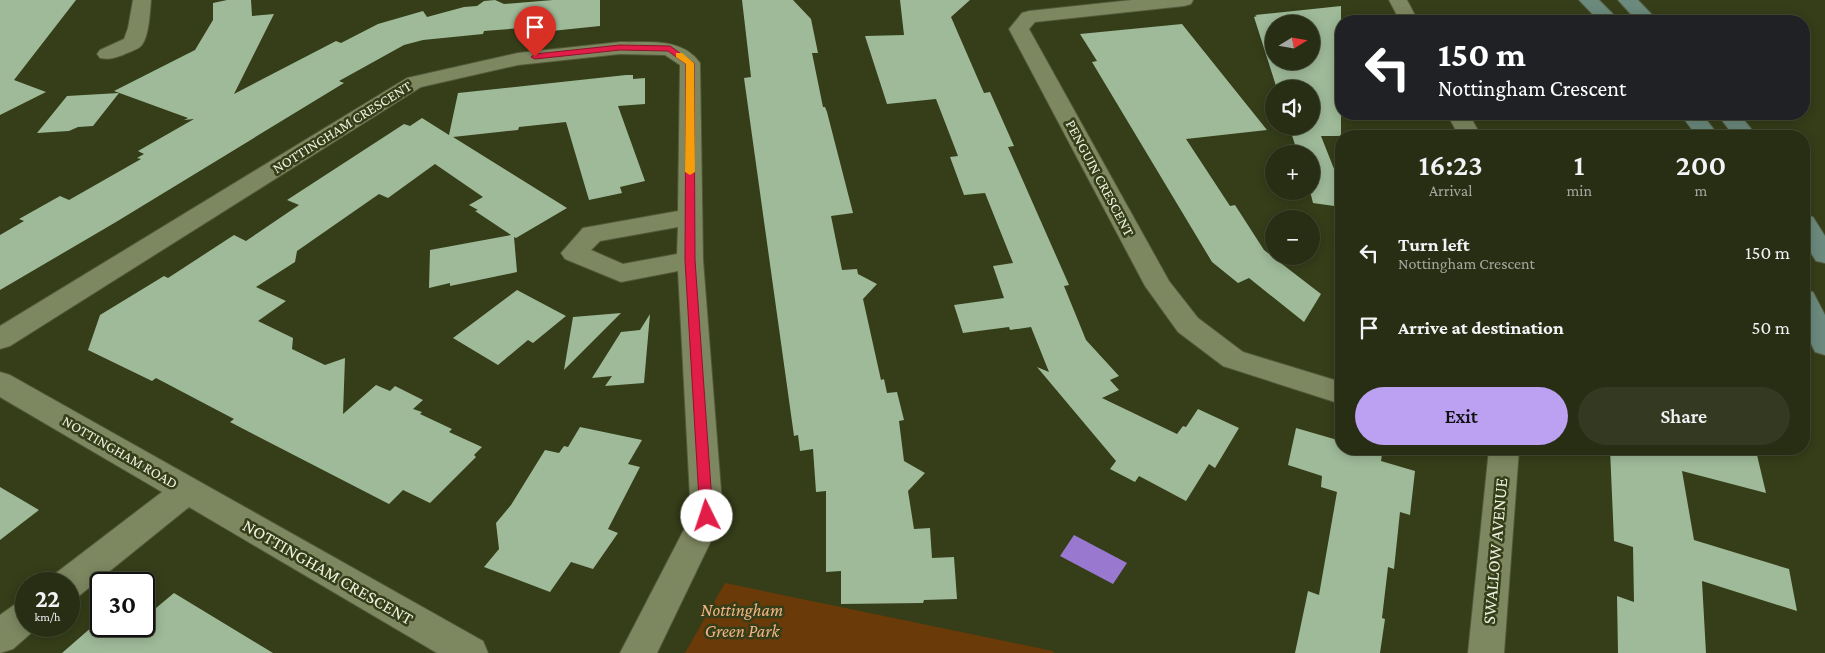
<!DOCTYPE html>
<meta charset="utf-8">
<style>
body{margin:0;font-family:"Crimson Pro",serif;background:#343a21;color:#f1f3f6;height:100vh;display:flex;flex-direction:column;font-size:19px;white-space:nowrap}
*{box-sizing:border-box;margin:0}
p{font-size:16px;color:#a5a8a0}
.icon{flex:none;width:28px;height:28px;fill:none;stroke:currentColor;stroke-width:2;stroke-linecap:round;stroke-linejoin:round}
.map{position:relative;flex:1;overflow:hidden}
.side{position:absolute;left:1335px;top:130px;width:475px;height:325px;display:flex;flex-direction:column;background:#282e13;border-radius:20px;box-shadow:0 2px 12px #0003,0 0 0 1px #444a33}
.side>*{flex:none}
.guide{position:absolute;left:1335px;top:15px;width:475px;height:105px;border-radius:20px;box-shadow:0 2px 12px #0003,0 0 0 1px #444a33;background:#202124;color:#fff;overflow:hidden}
.needle{width:32px;rotate:79deg}
.fabs{position:absolute;left:1265px;top:15px;display:grid;gap:10px}
.fabs a{display:grid;place-items:center;width:55px;height:55px;border-radius:50%;background:#282e13;box-shadow:0 2px 12px #0003,0 0 0 1px #444a33;font-size:25px}
.speed{position:absolute;left:15px;top:572px;display:flex;gap:10px;font-size:25px;font-weight:700;text-align:center}
.speed>*{display:grid;place-content:center;width:65px;height:65px;border-radius:50%;background:#282e13;box-shadow:0 2px 12px #0003,0 0 0 1px #444a33;line-height:1}
.speed small{font-size:12px;font-weight:400}
.speed .limit{border:2px solid #111;border-radius:8px;background:#fff;color:#111}
.pin{position:absolute;display:grid;place-items:center;width:42px;height:42px;color:#fff;margin:-51px -21px;border-radius:50% 50% 50% 0;rotate:-45deg;box-shadow:0 0 5px #0007}
.pin .icon{rotate:45deg}
.me{position:absolute;width:55px;margin:-28px;rotate:356deg;stroke-linejoin:round;filter:drop-shadow(0 0 4px #0008)}
.turn{display:flex;align-items:center;gap:18px;height:105px;padding:0 20px;font-size:22px}
.turn .icon{width:65px;height:65px;stroke-width:2.5}
.turn b{display:block;font-size:35px;line-height:42px}
.eta{display:flex;justify-content:space-evenly;align-items:center;height:85px;text-align:center}
.eta b{font-size:30px;font-weight:600;line-height:35px}
.action{display:flex;gap:10px;margin-top:auto;padding:10px 20px}
.action a{flex:1;height:58px;border-radius:30px;background:#bca0f2;color:#111;font-size:20px;font-weight:600;line-height:58px;text-align:center}
.action a+a{background:#343a21;color:#f1f3f6}
ul{padding:0;list-style:none}
li{display:flex;align-items:center;gap:15px;height:75px;padding:0 20px}
li div{flex:1}
li b{display:block;font-size:19px}
li em{font-style:normal}
.map>svg:first-child{display:block}
</style>
<div class="map">
<svg width="1825" height="653" viewBox="0 0 1825 653">
<rect width="100%" height="100%" fill="#353d19"/>
<!-- green -->
<path fill="#6a3b08" d="M 725,583 L 1053,651 L 1054,653 L 685,653 Z"/>
<!-- water -->
<path fill="#9979cf" d="M 1074,535 L 1127,563 L 1113,584 L 1060,556 Z"/>
<!-- building -->
<path fill="#9eba98" fill-rule="evenodd" d="M 0,0 L 76,0 L 14,80 L 46,92 L 0,115 Z
M 227,0 L 251,0 L 252,16 L 274,14 L 234,94 L 336,41 L 341,43 L 378,24 L 423,11 L 427,17 L 464,7 L 477,6 L 484,1 L 495,0 L 504,4 L 553,0 L 600,0 L 600,26 L 532,33 L 533,27 L 484,31 L 483,34 L 423,40 L 404,45 L 339,81 L 344,83 L 116,222 L 0,290 L 0,235 L 24,221 L 19,219 L 60,196 L 69,200 L 141,159 L 137,158 L 144,154 L 138,151 L 194,119 L 184,120 L 188,118 L 114,91 L 195,50 L 213,20 L 213,3 Z
M 742,0 L 793,0 L 811,19 L 818,53 L 812,53 L 823,107 L 825,107 L 827,112 L 853,213 L 831,216 L 842,270 L 857,269 L 858,274 L 877,284 L 863,299 L 881,380 L 884,379 L 887,393 L 897,392 L 904,420 L 899,421 L 904,461 L 925,473 L 908,491 L 914,529 L 930,528 L 932,558 L 954,557 L 957,599 L 924,600 L 923,603 L 841,604 L 841,571 L 826,572 L 826,491 L 816,492 L 813,449 L 800,451 L 798,435 L 794,436 L 744,78 L 751,77 Z
M 900,0 L 970,0 L 951,17 L 984,93 L 990,92 L 1014,146 L 1008,147 L 1069,285 L 1064,286 L 1086,340 L 1119,376 L 1110,380 L 1119,390 L 1102,398 L 1177,434 L 1183,426 L 1186,427 L 1198,409 L 1239,428 L 1215,468 L 1209,464 L 1186,501 L 1139,476 L 1135,482 L 1110,469 L 1116,461 L 1037,367 L 1049,372 L 1031,327 L 1010,330 L 1009,327 L 963,333 L 954,305 L 1004,298 L 993,266 L 1013,263 L 985,193 L 964,195 L 950,157 L 958,156 L 936,99 L 887,104 L 865,36 L 904,35 Z
M 1341,6 L 1341,136 L 1321,136 L 1340,184 L 1341,207 L 1313,203 L 1310,191 L 1311,191 L 1311,154 L 1298,154 L 1289,126 L 1311,126 L 1311,89 L 1277,89 L 1254,17 L 1257,16 L 1255,15 ZM 1274,24 L 1311,24 L 1311,61 L 1274,61 Z
M 1182,24 L 1267,130 L 1186,139 L 1230,206 L 1235,205 L 1264,250 L 1321,294 L 1304,322 L 1249,278 L 1238,283 L 1212,262 L 1092,62 L 1097,61 L 1080,34 Z
M 626,75 L 633,75 L 633,79 L 645,78 L 645,104 L 618,106 L 645,181 L 620,187 L 622,193 L 589,200 L 566,122 L 519,127 L 518,130 L 453,137 L 567,208 L 516,238 L 514,237 L 517,272 L 450,286 L 450,283 L 429,288 L 430,250 L 511,235 L 475,211 L 478,210 L 469,205 L 483,197 L 435,164 L 388,198 L 379,194 L 297,251 L 295,262 L 256,287 L 286,301 L 258,321 L 293,338 L 292,349 L 325,365 L 345,358 L 343,414 L 376,385 L 390,391 L 395,386 L 423,400 L 413,409 L 422,412 L 420,414 L 452,429 L 449,432 L 482,447 L 474,455 L 476,457 L 430,503 L 403,490 L 389,504 L 230,422 L 234,419 L 156,378 L 152,381 L 88,350 L 100,315 L 164,276 L 168,278 L 234,235 L 246,241 L 299,205 L 287,200 L 404,124 L 410,126 L 422,118 L 449,135 L 458,93 Z
M 119,93 L 93,126 L 78,127 L 69,131 L 37,133 L 67,96 Z
M 517,290 L 566,316 L 533,343 L 528,340 L 498,365 L 453,338 Z
M 621,313 L 564,370 L 573,317 Z
M 650,314 L 644,383 L 605,386 L 612,376 L 592,378 L 621,332 L 640,330 Z
M 580,427 L 642,440 L 628,464 L 640,467 L 608,529 L 618,533 L 593,569 L 571,562 L 550,592 L 484,567 L 499,549 L 496,523 L 511,505 L 545,450 L 559,453 L 564,446 L 568,447 Z
M 1296,428 L 1341,441 L 1341,449 L 1366,449 L 1382,454 L 1381,461 L 1415,471 L 1410,515 L 1400,512 L 1394,569 L 1388,567 L 1382,618 L 1385,619 L 1380,653 L 1295,653 L 1308,591 L 1319,595 L 1337,492 L 1321,487 L 1322,476 L 1288,465 Z
M 1610,449 L 1732,449 L 1757,455 L 1766,493 L 1682,471 L 1694,540 L 1789,569 L 1797,611 L 1702,581 L 1706,653 L 1618,653 L 1617,596 L 1634,602 L 1633,547 L 1614,541 Z
M 0,487 L 39,510 L 0,540 Z
M 174,593 L 273,653 L 62,653 L 93,626 L 144,626 L 144,618 Z"/>
<g fill="none" stroke-linecap="round" stroke-linejoin="round">
<!-- minor casing -->
<g stroke="#535939" stroke-width="2">
<path id="minor" d="M 133,0 L 151,0 C 150,11 149,38 141,46 C 137,50 128,52 123,55 C 114,58 109,60 100,58 L 97,54 L 100,50 L 124,39 L 128,28 Z
M 1132,0 L 1193,0 L 1191,4 L 1184,6 L 1035,22 L 1029,29 L 1169,281 L 1198,318 L 1243,352 L 1341,382 L 1341,404 L 1223,366 L 1178,332 L 1145,286 L 1009,29 L 1022,13 L 1029,11 Z
M 1389,0 L 1407,0 L 1418,21 L 1400,21 Z
M 620,42 C 648,43 682,37 700,63 L 703,260 L 723,516 L 657,653 L 620,653 L 691,516 L 678,271 L 621,282 L 565,259 L 561,253 L 583,228 L 678,211 L 680,65 L 665,55 L 620,54 L 518,65 L 421,87 L 10,346 L 0,349 L 0,326 L 407,78 L 518,53 ZM 678,227 L 677,254 L 623,264 L 591,250 L 600,241 Z
M 1447,114 L 1469,114 L 1481,136 L 1459,136 Z
M 0,372 L 10,375 L 483,641 L 488,653 L 437,653 L 189,507 L 80,595 L 69,599 L 69,584 L 51,584 L 56,573 L 162,492 L 0,397 Z
M 1489,449 L 1519,449 L 1504,653 L 1468,653 Z
M 26,600 L 26,626 L 38,627 L 13,649 L 0,653 L 0,615 L 14,605 Z"/>
</g>
<!-- secondary casing -->
<g stroke="#535939" stroke-width="2">
<path id="secondary" d="M 1579,0 L 1599,0 L 1620,21 L 1599,21 Z
M 1618,0 L 1638,0 L 1658,21 L 1637,21 Z
M 1680,114 L 1702,114 L 1719,136 L 1697,136 Z
M 1717,114 L 1739,114 L 1757,136 L 1734,136 Z
M 1804,215 L 1813,217 L 1825,236 L 1825,263 L 1816,261 L 1804,242 Z
M 1804,290 L 1813,292 L 1825,315 L 1825,355 L 1815,352 L 1804,329 Z"/>
</g>
<!-- minor -->
<use href="#minor" fill="#7d8760" fill-rule="evenodd"/>
<!-- secondary -->
<use href="#secondary" fill="#6b897d" fill-rule="evenodd"/>
</g>
<!-- route -->
<path fill="#e11d48" stroke="#92132f" d="M 620,45 L 670,46 L 694,63 L 695,260 L 713,516 L 711,520 L 707,522 L 702,520 L 700,516 L 685,260 L 686,64 L 668,51 L 620,50 L 535,59 L 531,57 L 535,54 Z"/>
<!-- slow -->
<path fill="#f59e0b" d="M 676,53 L 682,53 L 694,63 L 695,172 L 690,175 L 685,172 L 686,64 L 676,57 Z"/>
<g text-anchor="middle" dominant-baseline="central" stroke-width="5" stroke-linejoin="round" paint-order="stroke">
<!-- street labels -->
<g font-size="15" fill="#ebf1dc" stroke="#353d19">
<text transform="translate(342 127) rotate(-32)">NOTTINGHAM CRESCENT</text>
<text transform="translate(1100 178) rotate(62)">PENGUIN CRESCENT</text>
<text transform="translate(120 452) rotate(30)">NOTTINGHAM ROAD</text>
</g>
<!-- near-street labels -->
<g font-size="18" fill="#ebf1dc" stroke="#353d19">
<text transform="translate(1495 551) rotate(-85)">SWALLOW AVENUE</text>
<text transform="translate(328 572) rotate(30)">NOTTINGHAM CRESCENT</text>
</g>
<!-- near-park labels -->
<g font-size="18" font-style="italic" fill="#f2b583" stroke="#353d19">
<text x="742" y="610">Nottingham<tspan x="742" dy="21">Green Park</tspan></text>
</g>
</g>
</svg>
<div class="fabs">
<a><svg class="needle" viewBox="-14 -14 28 28"><path d="M0-13l5 13h-10z" fill="#e53935"/><path d="M0 13l5-13h-10z" fill="#a5a8a0"/></svg></a>
<a><svg class="icon" aria-label="sound" viewBox="0 0 24 24"><path d="M4 9h4l5-4v14l-5-4H4zM17 9q2 3 0 6"/></svg></a>
<a>+</a>
<a>−</a>
</div>
<div class="speed"><div>22<small>km/h</small></div><div class="limit">30</div></div>
<div class="pin" style="left:535px;top:57px;background:#d93025"><svg class="icon" aria-label="arrive" viewBox="0 0 24 24"><path d="M6 21V4h12l-3 4 3 4H6"/></svg></div>
<svg class="me" style="left:707px;top:516px" viewBox="-20 -20 40 40"><circle r="19" fill="#fff"/><path d="M0-13L10 11 0 6-10 11z" fill="#e11d48"/></svg>
<div class="guide">
<div class="turn"><svg class="icon" aria-label="left" viewBox="0 0 24 24"><path d="M17 20v-9H6M10 6l-5 5 5 5"/></svg><div><b>150 m</b>Nottingham Crescent</div></div>
</div>
<section class="side">
<div class="eta">
<div><b>16:23</b><p>Arrival</p></div>
<div><b>1</b><p>min</p></div>
<div><b>200</b><p>m</p></div>
</div>
<ul>
<li><svg class="icon" aria-label="left" viewBox="0 0 24 24"><path d="M17 20v-9H6M10 6l-5 5 5 5"/></svg><div><b>Turn left</b><p>Nottingham Crescent</p></div><em>150 m</em></li>
<li><svg class="icon" aria-label="arrive" viewBox="0 0 24 24"><path d="M6 21V4h12l-3 4 3 4H6"/></svg><div><b>Arrive at destination</b></div><em>50 m</em></li>
</ul>
<div class="action"><a>Exit</a><a>Share</a></div>
</section>
</div>
